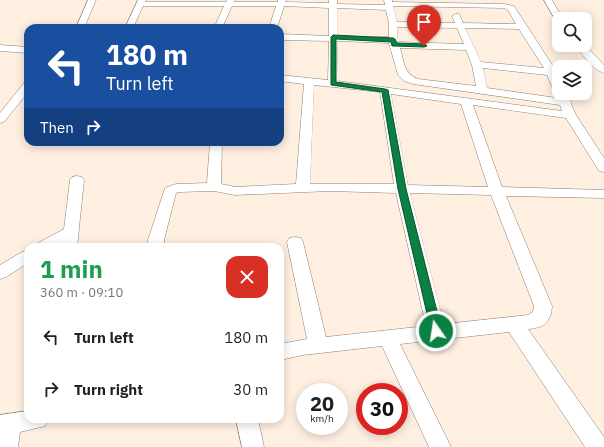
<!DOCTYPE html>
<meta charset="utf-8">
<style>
body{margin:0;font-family:"IBM Plex Sans",sans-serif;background:#f6f6f6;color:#202124;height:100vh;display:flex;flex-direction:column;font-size:15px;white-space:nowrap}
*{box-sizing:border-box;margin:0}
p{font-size:13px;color:#757577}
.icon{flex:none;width:22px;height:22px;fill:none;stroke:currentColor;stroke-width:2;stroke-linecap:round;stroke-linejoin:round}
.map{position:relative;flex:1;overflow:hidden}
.sheet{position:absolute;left:24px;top:243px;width:260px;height:180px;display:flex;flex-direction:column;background:#fff;border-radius:12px;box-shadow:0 2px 10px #0003}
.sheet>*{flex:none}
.hud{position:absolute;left:24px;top:24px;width:260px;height:122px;border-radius:12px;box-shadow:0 2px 10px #0003;background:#1a4fa0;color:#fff;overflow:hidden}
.tools{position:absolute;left:552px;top:12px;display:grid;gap:8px}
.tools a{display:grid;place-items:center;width:40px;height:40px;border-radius:8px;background:#fff;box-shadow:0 2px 10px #0003;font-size:20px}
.speed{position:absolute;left:296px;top:383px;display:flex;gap:8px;font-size:20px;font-weight:700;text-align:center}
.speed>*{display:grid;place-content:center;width:52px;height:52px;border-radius:50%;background:#fff;box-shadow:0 2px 10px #0003;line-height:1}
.speed small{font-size:10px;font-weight:400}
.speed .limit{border:6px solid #d22;background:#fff;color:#111}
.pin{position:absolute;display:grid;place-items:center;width:34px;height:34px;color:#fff;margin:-41px -17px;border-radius:50% 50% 50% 0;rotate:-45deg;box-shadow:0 0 4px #0007}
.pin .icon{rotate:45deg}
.me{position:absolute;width:44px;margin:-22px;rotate:347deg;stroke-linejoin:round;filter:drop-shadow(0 0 3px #0008)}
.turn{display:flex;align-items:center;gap:14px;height:84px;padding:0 16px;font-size:18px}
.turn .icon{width:52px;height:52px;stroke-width:2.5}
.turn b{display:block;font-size:28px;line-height:34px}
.then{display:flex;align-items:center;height:38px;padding:0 16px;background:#0003;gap:8px;font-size:15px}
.round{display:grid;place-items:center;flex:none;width:42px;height:42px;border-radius:12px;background:#f6f6f6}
.headline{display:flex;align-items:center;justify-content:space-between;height:68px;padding:0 16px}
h1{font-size:24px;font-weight:700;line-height:30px;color:#1e9e55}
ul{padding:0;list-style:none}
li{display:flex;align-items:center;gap:12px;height:52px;padding:0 16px}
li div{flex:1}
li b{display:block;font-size:15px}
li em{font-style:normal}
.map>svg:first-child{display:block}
</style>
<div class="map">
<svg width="604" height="447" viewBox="0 0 604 447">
<rect width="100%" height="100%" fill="#feefe1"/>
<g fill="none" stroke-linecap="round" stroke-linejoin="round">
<!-- street casing -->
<g stroke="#8d7f73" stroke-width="1">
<path id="street" d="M 88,0 L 96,0 L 84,28 L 76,28 Z
M 138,0 L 146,0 L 145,2 L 226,2 L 227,0 L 235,0 L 234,2 L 278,2 L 278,0 L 286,0 L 285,2 L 329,3 L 329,0 L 337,0 L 337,4 L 385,5 L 384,0 L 392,0 L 392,2 L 504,4 L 514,6 L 551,63 L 559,79 L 559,93 L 565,93 L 572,103 L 571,104 L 576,115 L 604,158 L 604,172 L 599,171 L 566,118 L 473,105 L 502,187 L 604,190 L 604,198 L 506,196 L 552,306 C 551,322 544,328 528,329 L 604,437 L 604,447 L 585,447 L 509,332 L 400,344 L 451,447 L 429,447 L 382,346 L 303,355 L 280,360 L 280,344 L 307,339 L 287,242 L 289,238 L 295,237 L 301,238 L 303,242 L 326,337 L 426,326 L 396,193 L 330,191 L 235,195 L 214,191 L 179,192 L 176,193 L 164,240 L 165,247 L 149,247 L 148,240 L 165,188 L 176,184 L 207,183 L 210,142 L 222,142 L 221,184 L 235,187 L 296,184 L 304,84 L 280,81 L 280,75 L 328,80 L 329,41 L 280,40 L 280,34 L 329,36 L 329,8 L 284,6 L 277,28 L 269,28 L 276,6 L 232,6 L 222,28 L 214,28 L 224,6 L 143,6 L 133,28 L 125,28 ZM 393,6 L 504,8 L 508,10 L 516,24 L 463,23 L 459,14 L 456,14 L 452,16 L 455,23 L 397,22 ZM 337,8 L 386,10 L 389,24 L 389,37 L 337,36 ZM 397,27 L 457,28 L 464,44 L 398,42 ZM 465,28 L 519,29 L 544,68 L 481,62 ZM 337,41 L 389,43 L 398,75 L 404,81 L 413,84 L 560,105 L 562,111 L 338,81 ZM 400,48 L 466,50 L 472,65 L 476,86 L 418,79 C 404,74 404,62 400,48 ZM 483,68 L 547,75 L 557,98 L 487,88 ZM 314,85 L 380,92 L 394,184 L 310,184 ZM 391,94 L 461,104 L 488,187 L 408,185 ZM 410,193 L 491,195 L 534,306 L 533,312 L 528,315 L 444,324 Z
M 544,0 L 552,0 L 563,19 L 559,19 L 559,21 L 556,21 Z
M 0,45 L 28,47 L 28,53 L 0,51 Z
M 575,45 L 585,45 L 604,65 L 604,73 C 593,70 582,54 575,45 Z
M 28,82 L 28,92 L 4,122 L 0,123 L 0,113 L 24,83 Z
M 77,176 L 82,177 L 84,180 L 77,247 L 61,247 L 62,243 L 56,247 L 36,247 L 38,243 L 64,229 L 70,180 L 72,177 Z
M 28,251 L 28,263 L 6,277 L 0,279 L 0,265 L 22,252 Z
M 28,411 L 28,419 L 48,419 L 45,426 L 20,432 L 18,447 L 0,447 L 0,415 Z
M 236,419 L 258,419 L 264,447 L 242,447 Z"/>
</g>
<!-- street -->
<use href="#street" fill="#fff" fill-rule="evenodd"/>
</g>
<!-- route -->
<path fill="#0b8043" stroke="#07532c" d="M 333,35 L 393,38 L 395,39 L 397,43 L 424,44 L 427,46 L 424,47 L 394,46 L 392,46 L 391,42 L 336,39 L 336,82 L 385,89 L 388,90 L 406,189 L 442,331 L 440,334 L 436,335 L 432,334 L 431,331 L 398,189 L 382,92 L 331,85 L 331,37 Z"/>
</svg>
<div class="tools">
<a><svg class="icon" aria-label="search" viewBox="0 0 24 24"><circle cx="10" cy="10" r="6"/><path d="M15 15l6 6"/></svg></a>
<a><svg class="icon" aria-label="layers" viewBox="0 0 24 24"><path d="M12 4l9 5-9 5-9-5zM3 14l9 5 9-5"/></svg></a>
</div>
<div class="speed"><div>20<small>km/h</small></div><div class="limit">30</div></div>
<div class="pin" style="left:424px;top:46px;background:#d93025"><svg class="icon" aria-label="arrive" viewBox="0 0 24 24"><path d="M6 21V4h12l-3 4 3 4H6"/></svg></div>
<svg class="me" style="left:436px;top:331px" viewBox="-20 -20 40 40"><circle r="17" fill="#0b8043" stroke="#fff" stroke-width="3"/><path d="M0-11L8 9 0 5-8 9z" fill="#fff"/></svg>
<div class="hud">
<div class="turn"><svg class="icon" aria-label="left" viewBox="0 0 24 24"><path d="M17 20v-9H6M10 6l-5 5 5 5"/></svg><div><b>180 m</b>Turn left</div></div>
<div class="then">Then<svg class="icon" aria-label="right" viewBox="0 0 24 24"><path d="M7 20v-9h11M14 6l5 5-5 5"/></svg></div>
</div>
<section class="sheet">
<div class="headline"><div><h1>1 min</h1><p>360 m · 09:10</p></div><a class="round" style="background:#d93025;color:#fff"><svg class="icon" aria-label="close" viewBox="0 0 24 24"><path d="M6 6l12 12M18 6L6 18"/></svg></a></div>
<ul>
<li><svg class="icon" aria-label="left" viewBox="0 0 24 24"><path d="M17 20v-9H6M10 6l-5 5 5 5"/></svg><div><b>Turn left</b></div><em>180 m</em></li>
<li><svg class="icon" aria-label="right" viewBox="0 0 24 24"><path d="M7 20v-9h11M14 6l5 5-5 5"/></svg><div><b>Turn right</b></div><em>30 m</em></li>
</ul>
</section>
</div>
